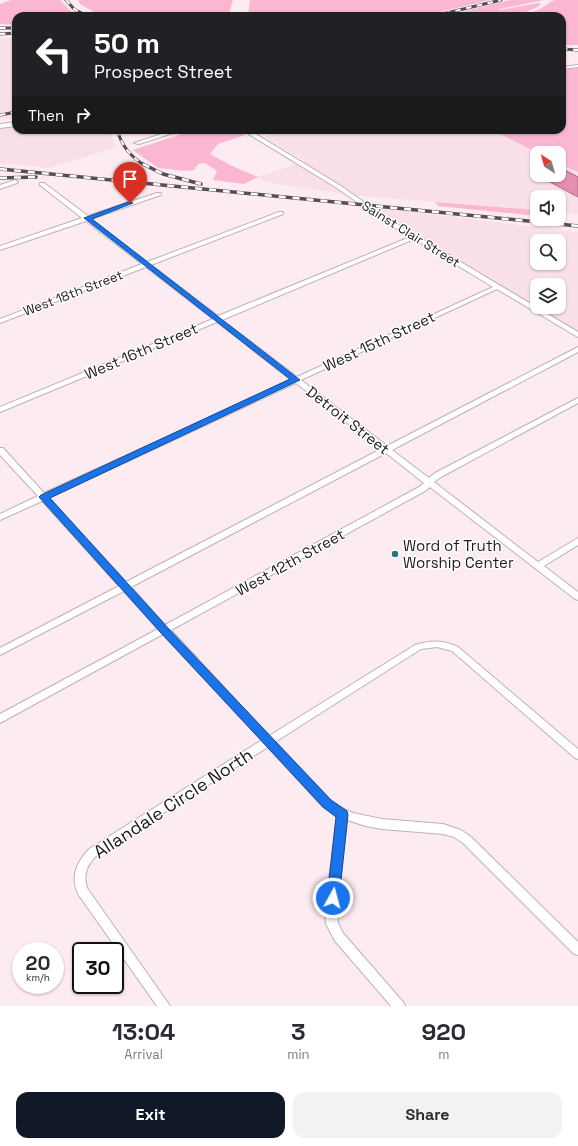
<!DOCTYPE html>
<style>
body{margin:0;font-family:"Space Grotesk",sans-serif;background:#f2f2f3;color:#2b2b33;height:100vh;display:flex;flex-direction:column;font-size:15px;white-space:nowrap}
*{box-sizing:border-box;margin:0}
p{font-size:13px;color:#7c7c81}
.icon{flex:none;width:22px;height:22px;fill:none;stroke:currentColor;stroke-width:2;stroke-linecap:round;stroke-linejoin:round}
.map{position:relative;height:1006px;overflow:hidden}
.side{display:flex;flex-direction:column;background:#fff;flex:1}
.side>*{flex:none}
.top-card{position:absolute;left:12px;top:12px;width:554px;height:122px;border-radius:12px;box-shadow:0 1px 3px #0004;background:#202124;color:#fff;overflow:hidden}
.needle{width:26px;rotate:323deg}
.fabs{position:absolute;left:530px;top:146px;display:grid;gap:8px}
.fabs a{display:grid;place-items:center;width:36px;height:36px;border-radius:8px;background:#fff;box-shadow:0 1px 3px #0004;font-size:20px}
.speed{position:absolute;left:12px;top:942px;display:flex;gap:8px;font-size:20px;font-weight:700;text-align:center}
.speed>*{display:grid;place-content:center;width:52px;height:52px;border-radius:50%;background:#fff;box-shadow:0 1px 3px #0004;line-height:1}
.speed small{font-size:10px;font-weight:400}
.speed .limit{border:2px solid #111;border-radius:6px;background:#fff;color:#111}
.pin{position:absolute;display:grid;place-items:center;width:34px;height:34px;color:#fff;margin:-41px -17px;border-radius:50% 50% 50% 0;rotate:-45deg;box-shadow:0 0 4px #0007}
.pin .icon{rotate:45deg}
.me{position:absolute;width:44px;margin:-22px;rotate:7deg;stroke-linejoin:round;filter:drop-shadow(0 0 3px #0008)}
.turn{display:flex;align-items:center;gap:14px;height:84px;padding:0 16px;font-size:18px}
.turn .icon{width:52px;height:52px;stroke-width:2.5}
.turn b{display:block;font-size:28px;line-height:34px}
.then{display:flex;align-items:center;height:38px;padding:0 16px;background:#0003;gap:8px;font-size:15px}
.eta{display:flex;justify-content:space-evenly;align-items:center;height:68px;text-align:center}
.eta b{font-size:24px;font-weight:700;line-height:28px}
.button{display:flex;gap:8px;margin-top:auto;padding:8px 16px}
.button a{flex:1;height:46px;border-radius:12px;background:#111827;color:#fff;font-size:16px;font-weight:700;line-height:46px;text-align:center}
.button a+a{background:#f2f2f3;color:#2b2b33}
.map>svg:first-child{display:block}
</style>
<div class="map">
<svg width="578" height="1006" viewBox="0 0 578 1006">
<rect width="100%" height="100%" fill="#fcebf1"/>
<!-- built -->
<path fill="#f9dfe9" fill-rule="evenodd" d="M 0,38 L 16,39 L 16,117 L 0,120 Z
M 16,125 L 16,130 L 109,130 L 117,147 L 49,168 L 0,163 L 0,127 Z
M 286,130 L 492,130 L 538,153 L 537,175 L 559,175 L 559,164 L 578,172 L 578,214 L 559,212 L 559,197 L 537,197 L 537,210 L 362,196 L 268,183 L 258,177 L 305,161 L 265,137 Z
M 373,207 L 578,232 L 578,332 L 457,259 ZM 537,241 L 559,241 L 559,263 L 537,263 ZM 537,285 L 559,285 L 559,307 L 537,307 Z"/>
<!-- green -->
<path fill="#fbb7d2" d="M 11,0 L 60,0 L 71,11 L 82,16 L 16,16 L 16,25 L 0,24 L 0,4 Z
M 78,0 L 233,0 L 228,16 L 101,16 L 80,4 Z
M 250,0 L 490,0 L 423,16 L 248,16 Z
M 510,0 L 544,0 L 499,9 L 500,10 L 538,3 L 541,4 C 520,22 472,16 445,16 Z
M 555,0 L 578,0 L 578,45 L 562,45 L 562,16 L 523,16 L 542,8 L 550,2 Z
M 578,68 L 578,172 L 559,164 L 559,153 L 538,153 L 492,130 L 562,130 L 562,70 Z
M 194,130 L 236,130 L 245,135 L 218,144 L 210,154 L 232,166 L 258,177 L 244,184 L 213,180 L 217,171 L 205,163 L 198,164 L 194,170 L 186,171 L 158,168 L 133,150 Z
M 435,202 L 537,210 L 537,216 L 438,206 Z"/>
<!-- water -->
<path fill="#e58db2" stroke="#aa6a85" d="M 559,167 L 578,177 L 578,197 L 537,175 L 559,175 Z"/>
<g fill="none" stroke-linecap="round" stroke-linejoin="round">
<!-- street casing -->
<g stroke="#c1b0b6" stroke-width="2">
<path id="street" d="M 578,65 L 578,67 L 562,69 L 562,67 Z
M 16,122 L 16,126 L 0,128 L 0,124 Z
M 174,130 L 182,130 L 139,144 L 134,143 Z
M 242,130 L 249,130 L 341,186 L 382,215 L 578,332 L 578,337 L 576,336 L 497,289 L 301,380 L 387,446 L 578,347 L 578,352 L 392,450 L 429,478 L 435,473 L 578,398 L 578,403 L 441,477 L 434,482 L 538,562 L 578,538 L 578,545 L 544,566 L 578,592 L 578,600 L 575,599 L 430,487 L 425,491 L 171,630 L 269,736 L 415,645 C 431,640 443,640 458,647 L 578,749 L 578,759 L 575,758 L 452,651 L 437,647 L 421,649 L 275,742 L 331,801 L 342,808 L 353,813 L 382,819 L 443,824 L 461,830 L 471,837 L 578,942 L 578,955 L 574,954 L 463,843 L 454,837 L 443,834 L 382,829 L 366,826 L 347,820 L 337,912 L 338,923 L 343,933 L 403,1002 L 405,1006 L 391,1006 L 335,941 L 326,924 L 325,912 L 337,816 L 323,807 L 268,747 L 97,855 C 87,865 83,874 87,888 L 170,1006 L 157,1006 L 78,894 C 70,876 77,862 89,849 L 262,740 L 163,634 L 0,723 L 0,714 L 158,629 L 124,591 L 0,655 L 0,648 L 119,586 L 42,501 L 0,520 L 0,514 L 38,496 L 0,455 L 0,448 L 3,448 L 44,493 L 291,380 L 217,322 L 0,412 L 0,407 L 213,319 L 146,267 L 0,323 L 0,319 L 142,264 L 86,221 L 0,250 L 0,246 L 82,218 L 40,185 L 40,183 L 44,183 L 88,216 L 157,193 L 161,193 L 161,195 L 91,219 L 147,262 L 279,212 L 283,212 L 283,214 L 151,265 L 218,316 L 410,237 L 378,217 L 337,188 ZM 414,239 L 493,287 L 297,377 L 222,320 ZM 296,383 L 381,449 L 126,582 L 48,498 ZM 386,453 L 424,483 L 419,487 L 165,625 L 131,587 Z
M 15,180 L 18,182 L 17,183 L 0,189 L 0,185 Z"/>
</g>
<!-- street -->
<use href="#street" fill="#fff" fill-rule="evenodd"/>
<!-- rail-far1 casing -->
<g stroke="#574e52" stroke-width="3">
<path id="rail-far1" d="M 66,0 L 74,9 L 87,16
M 434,16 L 501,0
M 0,28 L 14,28
M 0,34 L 16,33
M 562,49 L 578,50
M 0,115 L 16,112
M 117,130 C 122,146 130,156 144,165"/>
</g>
<!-- rail casing -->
<g stroke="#574e52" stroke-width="3.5">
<path id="rail" d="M 143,164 L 163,174 L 201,184
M 0,169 L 578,226
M 0,178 L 36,177"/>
</g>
<!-- rail-far1 -->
<use href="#rail-far1" stroke="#fff" stroke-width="2" stroke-dasharray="5.5" stroke-linecap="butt"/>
<!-- rail -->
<use href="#rail" stroke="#fff" stroke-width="2.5" stroke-dasharray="7" stroke-linecap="butt"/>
</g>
<!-- route -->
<path fill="#1a73e8" stroke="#114b97" d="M 128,202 L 133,203 L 92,219 L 300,380 L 50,498 L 168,628 L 331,800 L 347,811 L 348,815 L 339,898 L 337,902 L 333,904 L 329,902 L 327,898 L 336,817 L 323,807 L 161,633 L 39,497 L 41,495 L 290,379 L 84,218 Z"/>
<!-- markers -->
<circle fill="#2c757c" stroke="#fff" stroke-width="1.5" cx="395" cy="554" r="4"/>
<g text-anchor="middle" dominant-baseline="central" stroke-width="3" stroke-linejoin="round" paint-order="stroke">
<!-- far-street labels -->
<g font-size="13" fill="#1f191c" stroke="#fff">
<text transform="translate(411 234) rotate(32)">Sainst Clair Street</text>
<text transform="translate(73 293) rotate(-21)">West 18th Street</text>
</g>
<!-- street labels -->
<g font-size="15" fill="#1f191c" stroke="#fff">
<text transform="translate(379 341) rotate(-25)">West 15th Street</text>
<text transform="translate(141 351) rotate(-23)">West 16th Street</text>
<text transform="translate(348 420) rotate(38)">Detroit Street</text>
<text transform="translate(290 562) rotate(-29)">West 12th Street</text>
</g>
<!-- poi labels -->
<g font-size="15" fill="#1f191c" stroke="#fff" text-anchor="start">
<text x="403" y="545">Word of Truth<tspan x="403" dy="17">Worship Center</tspan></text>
</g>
<!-- near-street labels -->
<g font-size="18" fill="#1f191c" stroke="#fff">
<text transform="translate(173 803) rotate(-33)">Allandale Circle North</text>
</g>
</g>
</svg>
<div class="fabs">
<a><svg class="needle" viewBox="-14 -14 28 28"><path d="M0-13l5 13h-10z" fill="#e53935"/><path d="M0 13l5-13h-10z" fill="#7c7c81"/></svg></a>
<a><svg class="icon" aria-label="sound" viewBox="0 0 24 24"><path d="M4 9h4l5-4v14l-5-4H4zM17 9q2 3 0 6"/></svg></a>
<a><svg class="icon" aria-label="search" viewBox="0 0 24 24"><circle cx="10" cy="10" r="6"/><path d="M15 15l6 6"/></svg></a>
<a><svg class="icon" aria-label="layers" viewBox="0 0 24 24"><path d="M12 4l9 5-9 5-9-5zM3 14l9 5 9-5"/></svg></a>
</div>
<div class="speed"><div>20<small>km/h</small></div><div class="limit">30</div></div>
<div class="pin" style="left:130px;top:203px;background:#d93025"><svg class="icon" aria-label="arrive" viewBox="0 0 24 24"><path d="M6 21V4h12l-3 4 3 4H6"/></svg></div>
<svg class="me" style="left:333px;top:898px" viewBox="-20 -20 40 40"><circle r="17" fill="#1a73e8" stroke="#fff" stroke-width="3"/><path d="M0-11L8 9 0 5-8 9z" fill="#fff"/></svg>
<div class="top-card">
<div class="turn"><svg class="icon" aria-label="left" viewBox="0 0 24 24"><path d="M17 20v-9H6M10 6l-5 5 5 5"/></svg><div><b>50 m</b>Prospect Street</div></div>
<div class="then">Then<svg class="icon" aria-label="right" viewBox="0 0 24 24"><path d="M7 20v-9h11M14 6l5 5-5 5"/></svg></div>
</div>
</div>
<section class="side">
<div class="eta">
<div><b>13:04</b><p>Arrival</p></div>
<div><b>3</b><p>min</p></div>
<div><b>920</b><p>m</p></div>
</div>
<div class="button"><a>Exit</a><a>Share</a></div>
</section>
